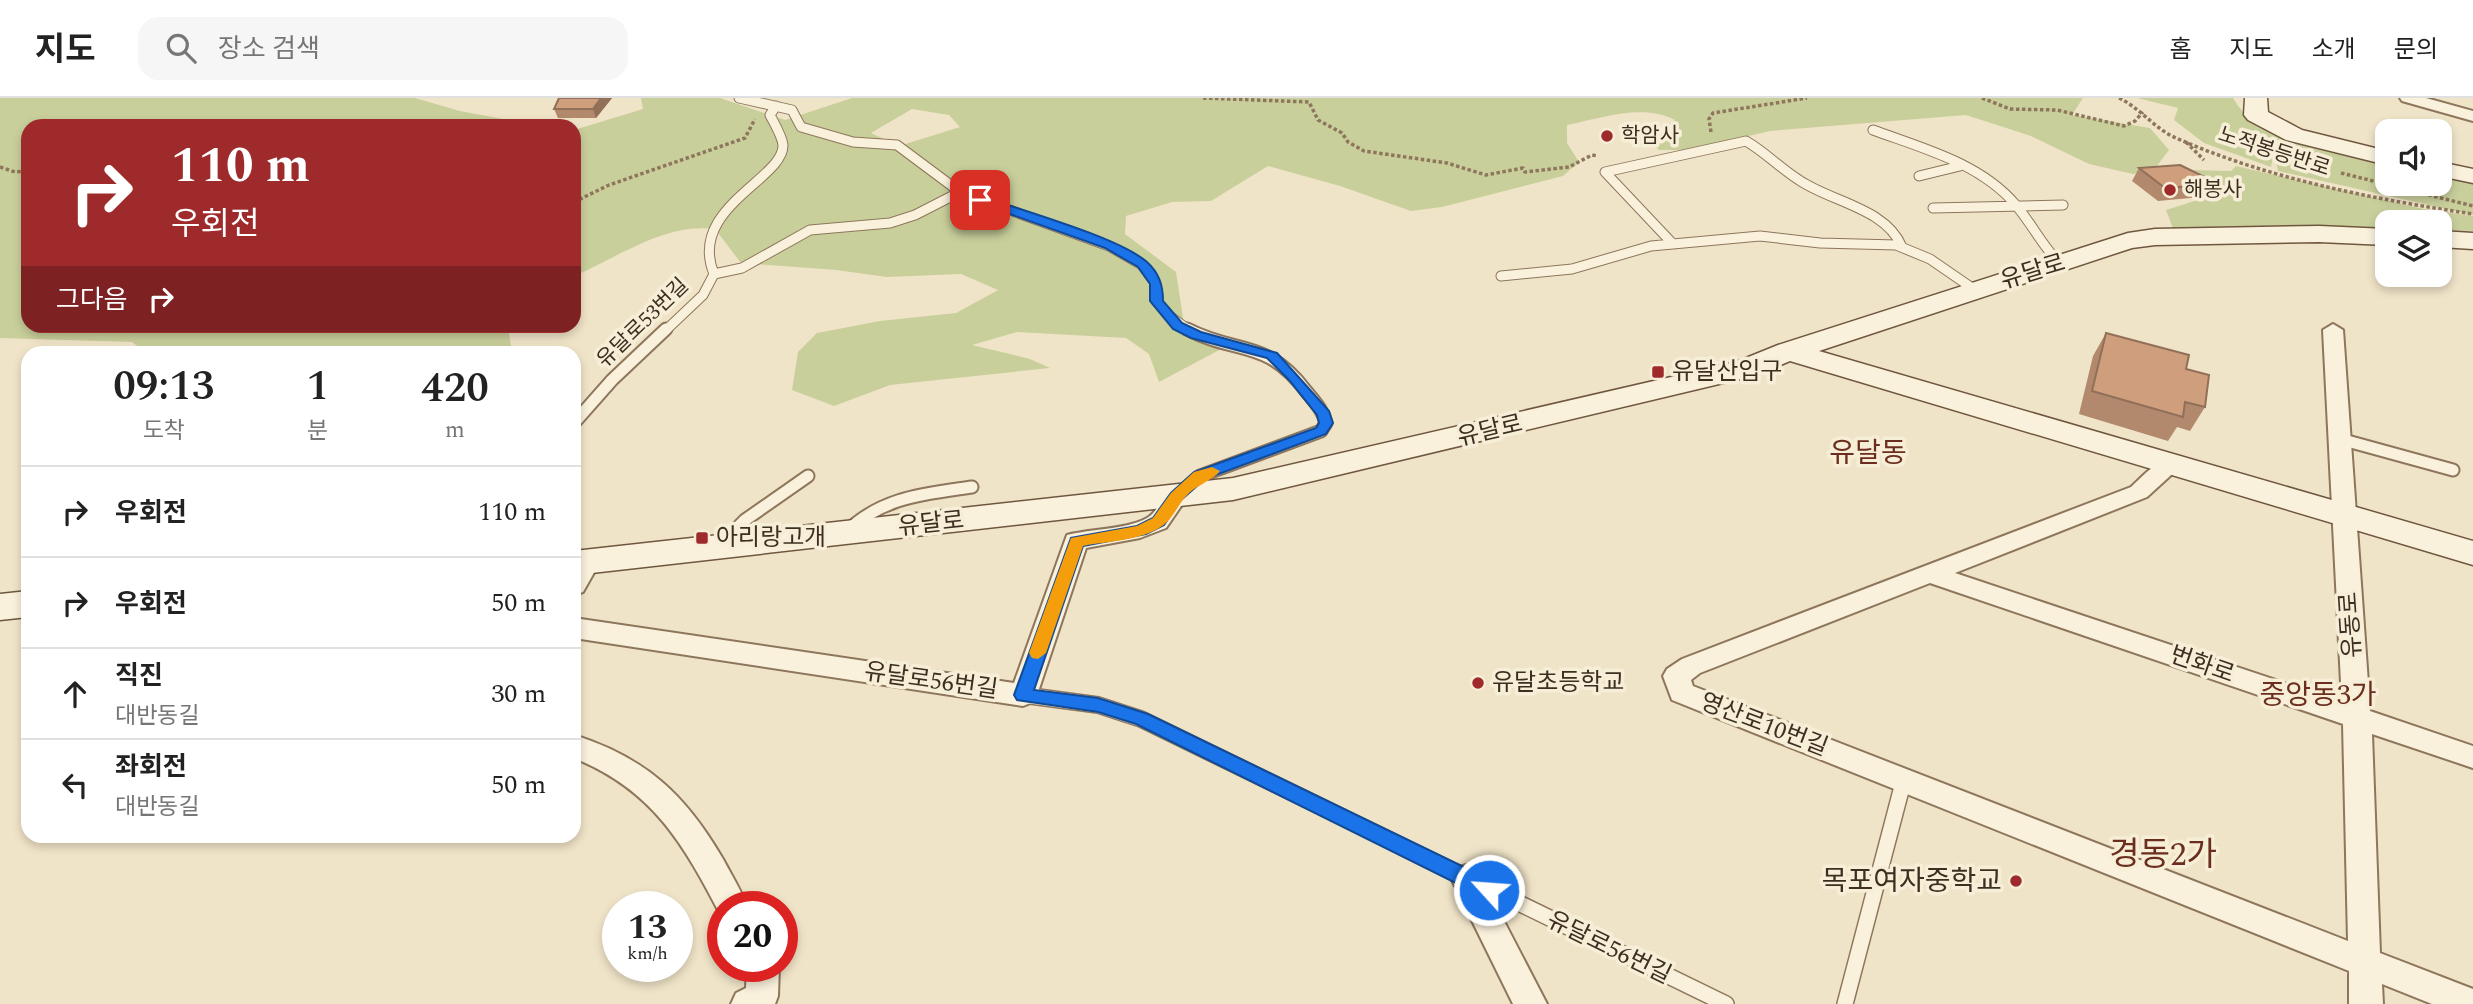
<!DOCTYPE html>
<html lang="ko">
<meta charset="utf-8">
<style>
body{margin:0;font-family:Spectral,"Noto Sans KR",serif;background:#f6f6f6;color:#222;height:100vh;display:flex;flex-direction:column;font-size:26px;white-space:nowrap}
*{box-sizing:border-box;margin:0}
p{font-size:23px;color:#767676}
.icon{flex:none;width:38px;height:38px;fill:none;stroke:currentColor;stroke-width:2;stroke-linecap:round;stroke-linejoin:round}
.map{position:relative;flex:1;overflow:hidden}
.side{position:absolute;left:21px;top:248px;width:560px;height:497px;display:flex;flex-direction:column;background:#fff;border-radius:21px;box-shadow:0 4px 10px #0003}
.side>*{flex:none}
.hud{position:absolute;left:21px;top:21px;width:560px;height:214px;border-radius:21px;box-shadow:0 4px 10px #0003;background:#9e2a2b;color:#fff;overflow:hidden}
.fabs{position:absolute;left:2375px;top:21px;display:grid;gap:14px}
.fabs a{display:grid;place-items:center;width:77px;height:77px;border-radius:14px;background:#fff;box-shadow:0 4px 10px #0003;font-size:35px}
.speed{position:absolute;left:602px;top:793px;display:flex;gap:14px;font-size:35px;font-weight:700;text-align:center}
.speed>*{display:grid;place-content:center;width:91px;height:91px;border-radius:50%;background:#fff;box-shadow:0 4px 10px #0003;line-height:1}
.speed small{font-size:18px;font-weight:400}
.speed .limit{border:10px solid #d22;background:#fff;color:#111}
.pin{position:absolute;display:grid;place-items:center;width:60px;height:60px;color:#fff;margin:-30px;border-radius:14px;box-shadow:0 4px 10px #0006}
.me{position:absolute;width:77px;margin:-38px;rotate:296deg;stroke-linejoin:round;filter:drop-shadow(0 0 5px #0008)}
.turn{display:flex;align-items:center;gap:24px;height:147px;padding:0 35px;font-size:32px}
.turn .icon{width:91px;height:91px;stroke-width:2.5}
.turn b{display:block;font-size:49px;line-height:60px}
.then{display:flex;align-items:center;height:66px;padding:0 35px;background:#0003;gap:14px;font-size:26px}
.eta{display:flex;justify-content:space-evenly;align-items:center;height:119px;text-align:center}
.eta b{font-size:42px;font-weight:600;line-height:49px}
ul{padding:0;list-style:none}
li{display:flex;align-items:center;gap:21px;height:91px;padding:0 35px;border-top:2px solid #e0e0e0}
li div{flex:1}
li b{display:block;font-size:26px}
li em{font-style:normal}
header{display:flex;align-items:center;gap:42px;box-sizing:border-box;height:98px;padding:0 35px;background:#fff;border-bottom:2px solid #e0e0e0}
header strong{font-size:33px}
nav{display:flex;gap:38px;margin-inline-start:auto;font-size:24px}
.search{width:490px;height:63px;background:#f6f6f6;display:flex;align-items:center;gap:18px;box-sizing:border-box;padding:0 24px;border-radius:21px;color:#767676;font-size:26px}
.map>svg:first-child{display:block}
</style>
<header>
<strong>지도</strong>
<div class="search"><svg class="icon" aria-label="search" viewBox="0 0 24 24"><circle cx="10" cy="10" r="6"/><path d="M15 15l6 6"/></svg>장소 검색</div>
<nav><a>홈</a><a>지도</a><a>소개</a><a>문의</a></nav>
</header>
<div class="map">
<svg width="2473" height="906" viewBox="0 0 2473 906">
<rect width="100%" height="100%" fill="#f0e4c8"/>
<!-- green -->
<path fill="#c9cf9b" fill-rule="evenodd" d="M 0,0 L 415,0 L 460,13 L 541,28 L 28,28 L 28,228 L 508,228 L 512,255 L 358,255 L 350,248 L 290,256 L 148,256 L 132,244 L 0,240 Z
M 641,0 L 720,0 L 785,22 L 852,0 L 2083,0 L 2072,17 L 2150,30 L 2169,52 L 2153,73 L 2133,76 L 2089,66 L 2031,38 L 1966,17 L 1770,33 L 1689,52 L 1659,52 L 1645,39 L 1675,22 C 1644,5 1601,20 1567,27 L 1567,45 L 1579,64 L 1563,78 L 1442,109 L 1411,113 L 1340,88 L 1268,68 L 1211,103 L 1172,104 L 1126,118 L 1125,136 L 1176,174 L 1184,226 L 1225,249 L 1159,284 L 1149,256 L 1126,240 L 1017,234 L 972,247 L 1030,261 L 1050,270 L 890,287 L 834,308 L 792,292 L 798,254 L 817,235 L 880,223 L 956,215 L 998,192 L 961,176 L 887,179 L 836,172 L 741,165 L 715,131 C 664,125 619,159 574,178 L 574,32 L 643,11 ZM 912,11 L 949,17 L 960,29 L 899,48 L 871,35 Z
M 2137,0 L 2233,0 C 2261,50 2336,54 2387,65 L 2387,86 L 2440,86 L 2440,78 L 2473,86 L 2473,117 L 2278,73 L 2274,55 L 2271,69 L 2204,45 L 2174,22 L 2178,10 Z
M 2236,68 L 2424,111 L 2473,118 L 2473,133 L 2440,132 L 2440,124 L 2387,124 L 2387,130 L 2174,133 L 2166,112 L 2223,94 L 2198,83 L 2189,72 L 2231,73 Z"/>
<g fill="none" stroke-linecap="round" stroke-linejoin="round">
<!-- lane-far2 casing -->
<g stroke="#8d765c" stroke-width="11">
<path id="lane-far2" d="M 739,0 L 792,12 L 801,29 L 853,44 L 897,47 L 960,94 L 1109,148 L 1142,167 L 1156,186 L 1156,203 L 1168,217 L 1190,233
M 1873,32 C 1922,50 1980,65 2015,106 C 2032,126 2043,149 2061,167
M 1919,78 L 1960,68
M 1933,110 L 2063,107
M 1673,146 L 1605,74 L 1746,43 C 1765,54 1780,70 1799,82 C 1831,104 1886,110 1902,149
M 714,176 L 742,170 L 810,132 L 890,125 L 915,117 L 960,94
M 1501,178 L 1572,171 L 1651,148 L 1760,138 L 1820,145 L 1896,147 L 1930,161 L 1975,192
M 665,233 L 703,197 L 714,176 C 687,110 784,81 783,47 C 782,38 774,25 770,17 L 776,8"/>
</g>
<!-- lane-far1 casing -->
<g stroke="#8d765c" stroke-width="15">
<path id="lane-far1" d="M 574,325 L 612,282 L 666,231
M 2340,341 L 2453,372
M 1179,396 L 1200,378 L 1321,333 L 1326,325 C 1323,312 1314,303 1306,293 C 1266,240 1237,257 1187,231
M 845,435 C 881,399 924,396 972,389
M 721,446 L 745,422 L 808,378"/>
</g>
<!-- lane casing -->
<g stroke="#8d765c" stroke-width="18">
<path id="lane" d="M 1023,597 L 1098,607 L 1141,621 L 1726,906
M 1845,906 L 1904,681"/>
</g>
<!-- street casing -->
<g stroke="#8d765c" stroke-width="4">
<path id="street" d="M 2400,0 L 2426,0 L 2473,13 L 2473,23 L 2402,3 Z
M 2333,226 L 2343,232 L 2370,613 L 2473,648 L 2473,670 L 2372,636 L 2380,855 L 2473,891 L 2473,906 L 2432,906 L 2382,886 L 2383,906 L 2349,906 L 2349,873 L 1672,602 L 1663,578 L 1667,571 L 1682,561 L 2131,389 C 2144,377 2159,358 2178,363 L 2181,368 L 2147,399 L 1955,475 L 2342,604 L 2323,232 ZM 1930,485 L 2343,626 L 2348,843 L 1693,588 L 1691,582 L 1700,575 Z
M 1176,390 L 1184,392 L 1188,398 L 1166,430 L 1140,440 L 1086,450 L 1037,597 L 1033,604 L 1023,608 L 574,540 L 574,520 L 1014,585 L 1067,437 C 1089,431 1134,431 1150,418 C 1161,409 1161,394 1176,390 Z
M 588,455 L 597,458 L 600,464 L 583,494 L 574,497 L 574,467 L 579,458 Z
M 574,637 C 646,660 685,696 723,761 C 731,776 741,792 747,808 L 723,808 L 721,818 C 683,745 653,692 574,660 Z
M 1466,767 L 1477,771 L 1547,906 L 1513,906 L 1451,780 L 1455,771 Z
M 747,868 L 779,868 L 778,898 L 775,906 L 731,906 L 736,895 L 746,890 Z"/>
</g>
<!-- secondary casing -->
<g stroke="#6f573f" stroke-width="3">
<path id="secondary" d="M 2245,0 L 2267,0 L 2268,14 L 2302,32 L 2387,53 L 2387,67 L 2286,42 L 2248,22 L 2244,17 Z
M 2440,64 L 2473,71 L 2473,85 L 2440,78 Z
M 2319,128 L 2387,131 L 2387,147 L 2319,144 L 2155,147 L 2132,150 L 1819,253 L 2473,443 L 2473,467 L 1790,263 L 1757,277 L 1233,402 L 574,477 L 574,453 L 1233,380 L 1736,264 L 1778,247 L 2128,135 L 2155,131 Z
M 2440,133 L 2473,135 L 2473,151 L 2440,149 Z
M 28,493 L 28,519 L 0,522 L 0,496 Z"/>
</g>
<!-- path -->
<path stroke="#8d765c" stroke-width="3.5" stroke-dasharray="3.5 2.5" stroke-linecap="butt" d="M 1203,0 L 1309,4 L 1318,22 L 1342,35 L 1348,44 L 1364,53 L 1447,65 L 1486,77 L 1523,70 L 1525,74 L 1569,69 L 1592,57 L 1598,58
M 1982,0 L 2010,11 L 2057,12 L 2124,28 L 2135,23 L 2143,14
M 2119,0 C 2140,10 2155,31 2176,40 C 2269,81 2373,101 2473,116
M 1711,34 L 1709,21 L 1713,15 L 1807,0
M 2186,44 L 2204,62
M 0,69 L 15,74 L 28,73
M 2341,75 L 2473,108
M 574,104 L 609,87 L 745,40 L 755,21"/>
<!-- lane-far2 -->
<use href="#lane-far2" stroke="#faf1dc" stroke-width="9"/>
<!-- lane-far1 -->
<use href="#lane-far1" stroke="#faf1dc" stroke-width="11"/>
<!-- lane -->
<use href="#lane" stroke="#faf1dc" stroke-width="15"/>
<!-- street -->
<use href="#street" fill="#faf1dc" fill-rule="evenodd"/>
<!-- secondary -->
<use href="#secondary" fill="#faf1dc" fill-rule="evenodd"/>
</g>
<!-- wall -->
<path fill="#b2896c" d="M 559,0 L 612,0 L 596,20 L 558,20 L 554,11 Z
M 2139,70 L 2219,86 L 2212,98 L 2158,103 L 2132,83 Z
M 2106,235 L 2186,271 L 2205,309 L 2190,333 L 2177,329 L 2168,343 L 2079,316 L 2093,258 Z"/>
<!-- shaded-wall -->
<path fill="#916f58" d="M 601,0 L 612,0 L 596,20 L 593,11 Z"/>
<!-- building -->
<path fill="#cf9f7d" stroke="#916f58" stroke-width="2" d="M 559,0 L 601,0 L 593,11 L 554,11 Z
M 2180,67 L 2219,86 L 2165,90 L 2139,70 Z
M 2106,235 L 2189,257 L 2186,271 L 2209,277 L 2205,309 L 2185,304 L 2183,319 L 2092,293 Z"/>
<!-- route -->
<path fill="#1a73e8" stroke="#114b97" stroke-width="2" d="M 976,99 L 984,99 C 1023,113 1118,139 1147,164 C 1159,175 1163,187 1163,203 L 1182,225 L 1201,234 L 1277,255 L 1329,313 L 1333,325 L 1326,336 L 1205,381 L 1181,402 L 1164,427 L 1146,436 L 1083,448 L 1034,592 L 1098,600 L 1148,616 L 1497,785 L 1499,792 L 1497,798 L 1489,801 L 1482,798 L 1136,626 L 1098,614 L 1017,602 L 1014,597 L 1071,440 L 1137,428 L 1153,420 L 1171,395 L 1194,374 L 1316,330 L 1319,325 L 1317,317 L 1289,282 L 1267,260 L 1191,240 L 1173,231 L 1150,203 L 1150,186 L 1138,169 L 1105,150 L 976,104 Z"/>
<!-- slow -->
<path fill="#f59e0b" d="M 1212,369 L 1220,373 C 1214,381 1198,387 1189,395 C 1179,404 1173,421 1162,428 C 1141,443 1107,443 1083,448 L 1046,555 L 1038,561 L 1032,560 L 1029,555 L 1071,440 L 1137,428 L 1153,420 L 1171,395 L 1194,374 Z"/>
<!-- markers -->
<g fill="#9e2a2b" stroke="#f7eed8" stroke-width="2.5">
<circle cx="1607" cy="38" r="7"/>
<circle cx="2170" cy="92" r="7"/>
<rect x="1651" y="267" width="14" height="14" rx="3.5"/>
<rect x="695" y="433" width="14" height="14" rx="3.5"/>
<circle cx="1478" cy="585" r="7"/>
<circle cx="2016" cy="783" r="7"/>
</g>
<g text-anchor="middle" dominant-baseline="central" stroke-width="7" stroke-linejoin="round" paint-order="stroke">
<!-- far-poi labels -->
<g font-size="21" fill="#3d2e20" stroke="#f7eed8" text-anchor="start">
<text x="1621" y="38">학암사</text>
<text x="2184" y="92">해봉사</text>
</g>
<!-- far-street labels -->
<g font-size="21" fill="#3d2e20" stroke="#f7eed8">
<text transform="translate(2274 54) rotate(18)">노적봉등반로</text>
<text transform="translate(643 225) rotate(-44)">유달로53번길</text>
</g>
<!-- street labels -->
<g font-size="24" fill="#3d2e20" stroke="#f7eed8">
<text transform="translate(2033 174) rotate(-17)">유달로</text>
<text transform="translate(1490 333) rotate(-13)">유달로</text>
<text transform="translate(931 426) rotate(-6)">유달로</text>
<text transform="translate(2351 527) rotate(-94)">유동로</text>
<text transform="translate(2202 567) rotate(19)">번화로</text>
<text transform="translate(931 583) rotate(8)">유달로56번길</text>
<text transform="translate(1764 627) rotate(21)">영산로10번길</text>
<text transform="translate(1609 850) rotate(26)">유달로56번길</text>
</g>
<!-- poi labels -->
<g font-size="24" fill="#3d2e20" stroke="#f7eed8" text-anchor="start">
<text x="1672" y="274">유달산입구</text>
<text x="716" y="440">아리랑고개</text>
<text x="1492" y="585">유달초등학교</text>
</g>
<!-- quarter labels -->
<g font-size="28" fill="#6b2e1e" stroke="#f7eed8">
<text x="1868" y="355">유달동</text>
<text x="2318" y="597">중앙동3가</text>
</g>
<!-- near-poi labels -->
<g font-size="28" fill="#3d2e20" stroke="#f7eed8" text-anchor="end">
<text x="2002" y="783">목포여자중학교</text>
</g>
<!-- near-quarter labels -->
<g font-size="33" fill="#6b2e1e" stroke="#f7eed8">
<text x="2163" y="757">경동2가</text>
</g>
</g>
</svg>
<div class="fabs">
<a><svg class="icon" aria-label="sound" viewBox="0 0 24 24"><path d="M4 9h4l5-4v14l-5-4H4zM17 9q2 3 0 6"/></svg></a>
<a><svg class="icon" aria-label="layers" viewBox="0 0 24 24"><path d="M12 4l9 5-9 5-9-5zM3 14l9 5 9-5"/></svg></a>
</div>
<div class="speed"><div>13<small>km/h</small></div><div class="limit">20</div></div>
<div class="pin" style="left:980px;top:102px;background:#d93025"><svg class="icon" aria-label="arrive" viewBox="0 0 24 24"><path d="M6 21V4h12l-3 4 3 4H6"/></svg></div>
<svg class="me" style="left:1489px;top:792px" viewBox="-20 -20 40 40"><circle r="17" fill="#1a73e8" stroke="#fff" stroke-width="3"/><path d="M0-11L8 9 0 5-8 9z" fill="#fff"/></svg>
<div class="hud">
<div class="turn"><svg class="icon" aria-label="right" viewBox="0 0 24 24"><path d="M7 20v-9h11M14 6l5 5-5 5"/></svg><div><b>110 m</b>우회전</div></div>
<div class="then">그다음<svg class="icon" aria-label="right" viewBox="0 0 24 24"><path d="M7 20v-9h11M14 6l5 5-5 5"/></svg></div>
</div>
<section class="side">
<div class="eta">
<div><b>09:13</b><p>도착</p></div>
<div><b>1</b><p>분</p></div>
<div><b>420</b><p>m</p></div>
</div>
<ul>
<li><svg class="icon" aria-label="right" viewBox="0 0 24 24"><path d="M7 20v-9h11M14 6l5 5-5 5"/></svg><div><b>우회전</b></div><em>110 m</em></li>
<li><svg class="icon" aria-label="right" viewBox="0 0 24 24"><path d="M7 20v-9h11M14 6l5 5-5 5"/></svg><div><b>우회전</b></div><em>50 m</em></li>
<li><svg class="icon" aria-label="ahead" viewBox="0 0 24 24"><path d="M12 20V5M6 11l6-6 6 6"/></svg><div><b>직진</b><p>대반동길</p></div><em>30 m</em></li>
<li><svg class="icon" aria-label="left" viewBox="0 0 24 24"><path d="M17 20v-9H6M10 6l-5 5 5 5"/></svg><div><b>좌회전</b><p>대반동길</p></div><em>50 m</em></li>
</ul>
</section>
</div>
